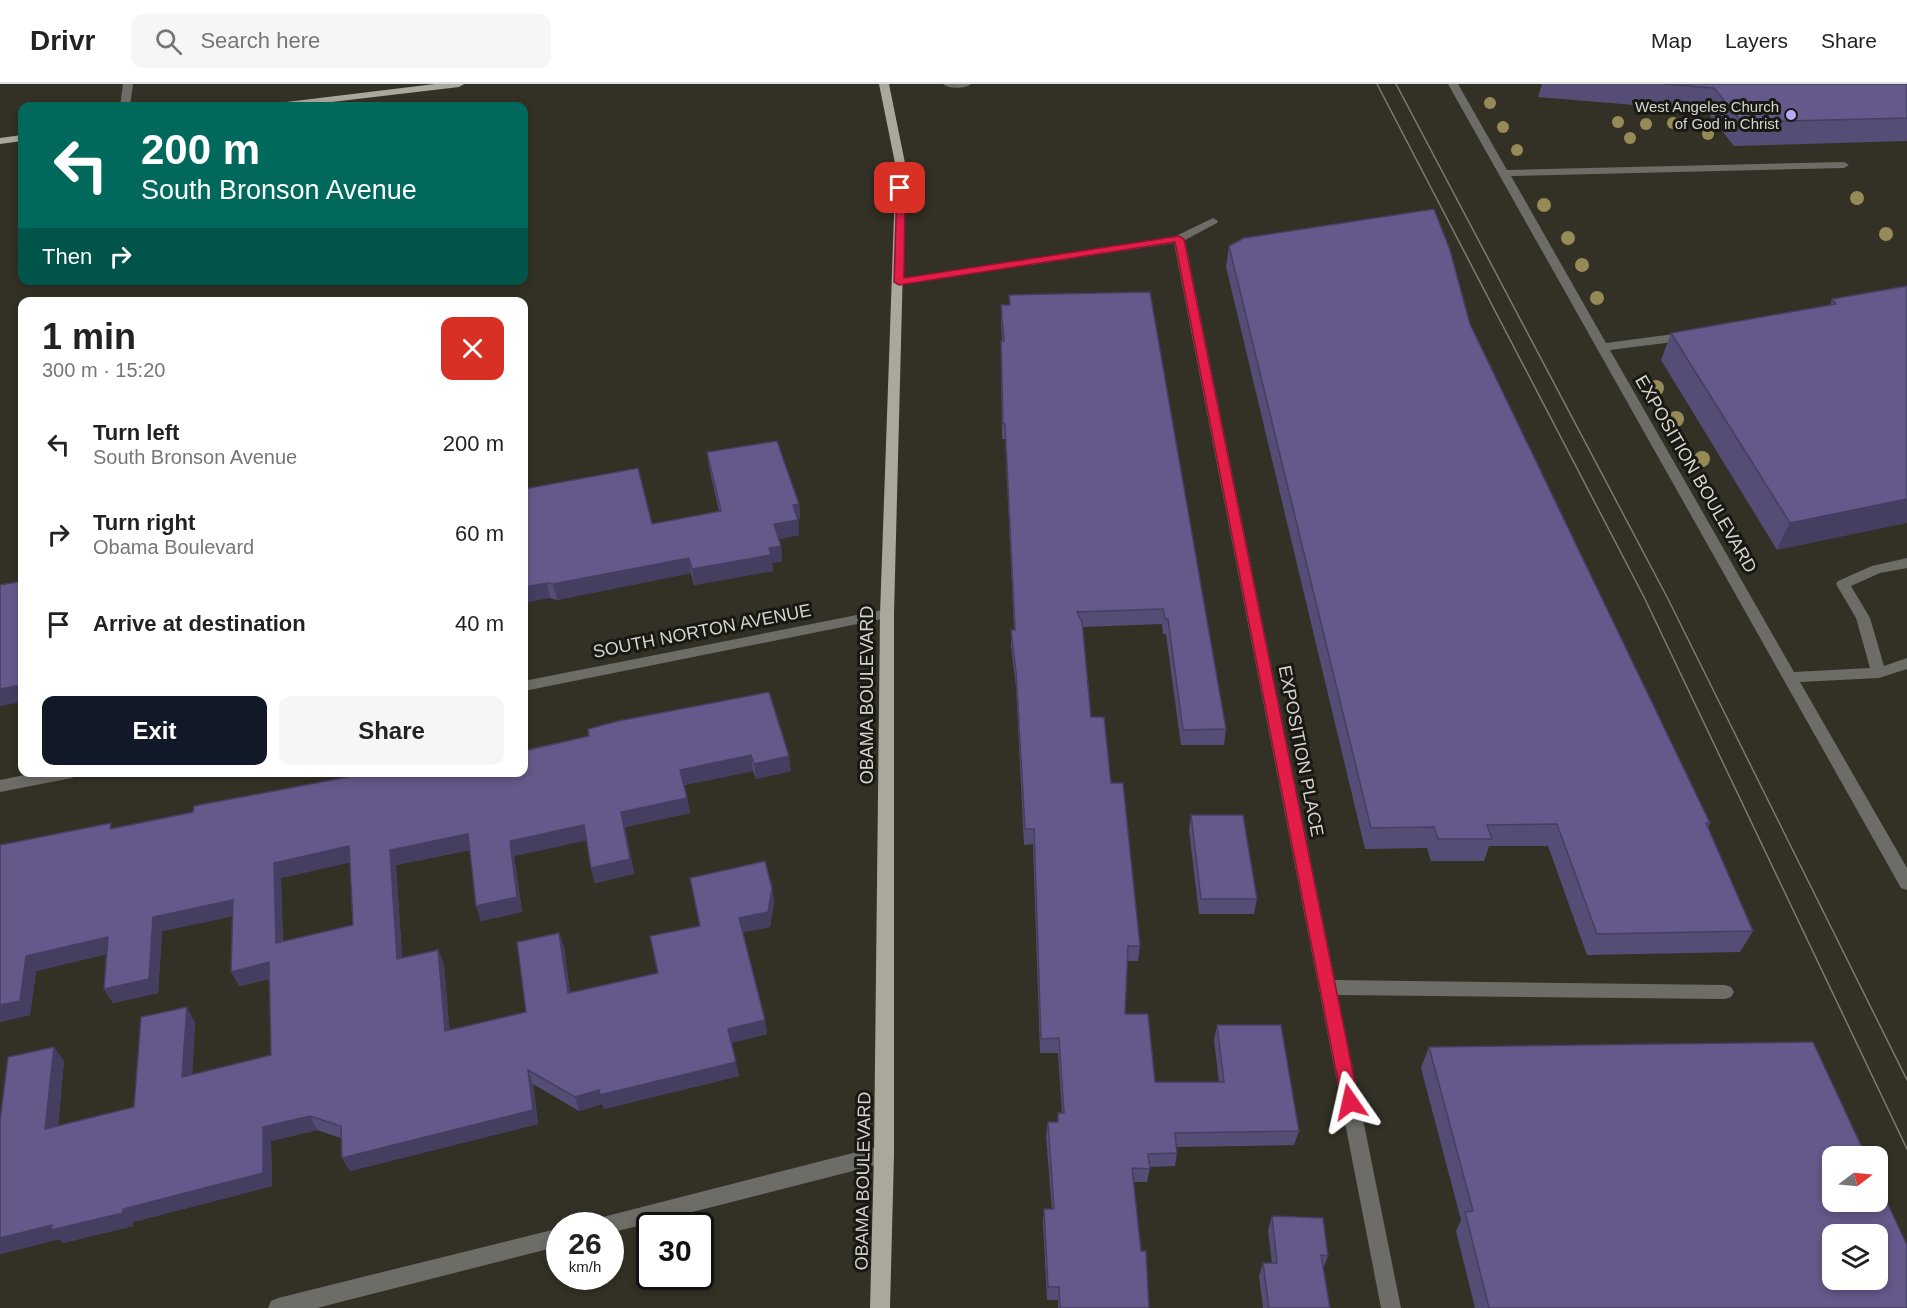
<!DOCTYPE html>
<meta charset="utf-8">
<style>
body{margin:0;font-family:Helvetica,sans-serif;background:#f6f6f6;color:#222;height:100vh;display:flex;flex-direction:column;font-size:22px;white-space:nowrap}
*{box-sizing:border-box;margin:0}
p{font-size:20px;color:#767676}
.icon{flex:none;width:33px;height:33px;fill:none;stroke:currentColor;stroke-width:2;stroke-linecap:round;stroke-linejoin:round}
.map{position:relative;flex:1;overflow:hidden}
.sheet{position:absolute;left:18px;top:213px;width:510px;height:480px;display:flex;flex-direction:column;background:#fff;border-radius:12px;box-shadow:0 3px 9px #0003}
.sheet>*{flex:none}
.top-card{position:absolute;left:18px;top:18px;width:510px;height:183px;border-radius:12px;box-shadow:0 3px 9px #0003;background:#00695c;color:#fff;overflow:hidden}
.needle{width:39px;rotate:74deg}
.fabs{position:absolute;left:1822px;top:1062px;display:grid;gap:12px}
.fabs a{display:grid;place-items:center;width:66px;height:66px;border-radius:12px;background:#fff;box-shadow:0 3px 9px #0003;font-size:30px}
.speed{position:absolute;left:546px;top:1128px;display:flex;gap:12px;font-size:30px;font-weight:700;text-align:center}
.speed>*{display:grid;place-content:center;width:78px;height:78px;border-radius:50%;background:#fff;box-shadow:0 3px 9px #0003;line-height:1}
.speed small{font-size:15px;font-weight:400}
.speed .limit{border:3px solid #111;border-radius:9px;background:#fff;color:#111}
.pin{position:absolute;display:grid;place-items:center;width:51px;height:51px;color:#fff;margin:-26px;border-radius:12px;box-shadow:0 3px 9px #0006}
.me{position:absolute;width:66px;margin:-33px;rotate:349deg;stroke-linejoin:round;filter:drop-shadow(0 0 4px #0008)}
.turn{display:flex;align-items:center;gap:21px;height:126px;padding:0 24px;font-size:27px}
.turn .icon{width:78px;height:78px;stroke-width:2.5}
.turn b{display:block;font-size:42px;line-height:51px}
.then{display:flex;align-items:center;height:57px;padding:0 24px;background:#0003;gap:12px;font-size:22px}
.round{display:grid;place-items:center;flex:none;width:63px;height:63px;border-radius:12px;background:#f6f6f6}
.overview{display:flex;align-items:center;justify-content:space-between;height:102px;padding:0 24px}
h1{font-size:36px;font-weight:800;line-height:45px}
.cta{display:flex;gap:12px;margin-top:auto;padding:12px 24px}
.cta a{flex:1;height:69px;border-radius:12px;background:#111827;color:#fff;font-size:24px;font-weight:800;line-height:69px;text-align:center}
.cta a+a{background:#f6f6f6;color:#222}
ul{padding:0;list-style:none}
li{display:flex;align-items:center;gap:18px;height:90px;padding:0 24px}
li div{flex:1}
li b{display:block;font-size:22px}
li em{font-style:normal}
header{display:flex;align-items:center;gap:36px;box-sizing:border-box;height:84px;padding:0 30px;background:#fff;border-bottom:2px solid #e0e0e0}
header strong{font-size:28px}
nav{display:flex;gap:33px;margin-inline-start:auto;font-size:21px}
.search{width:420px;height:54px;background:#f6f6f6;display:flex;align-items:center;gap:15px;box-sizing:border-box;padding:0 21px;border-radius:12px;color:#767676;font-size:22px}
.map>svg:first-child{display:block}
</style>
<header>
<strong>Drivr</strong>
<div class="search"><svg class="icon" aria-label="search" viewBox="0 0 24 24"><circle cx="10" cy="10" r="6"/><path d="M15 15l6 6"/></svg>Search here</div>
<nav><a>Map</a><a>Layers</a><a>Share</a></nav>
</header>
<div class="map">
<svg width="1907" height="1224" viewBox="0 0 1907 1224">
<rect width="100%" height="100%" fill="#333025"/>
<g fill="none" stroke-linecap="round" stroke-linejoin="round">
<!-- minor -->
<path fill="#6d6c67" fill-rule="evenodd" d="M 123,0 L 133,0 L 130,22 L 120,22 Z
M 943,0 L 971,0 C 965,5 949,5 943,0 Z
M 1448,0 L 1458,0 L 1507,86 L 1844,78 L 1849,81 L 1844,84 L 1511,92 L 1606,259 L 1689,248 L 1695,252 L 1689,256 L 1610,266 L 1794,588 L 1870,584 L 1856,534 L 1836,500 L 1838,497 L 1872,482 L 1907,474 L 1907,484 L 1880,489 L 1851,502 L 1870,534 L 1884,582 L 1907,574 L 1907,585 L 1879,594 L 1800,598 L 1907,784 L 1907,806 L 1901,804 Z
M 1213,134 L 1218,137 L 1217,139 L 1185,156 L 1335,896 L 1725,901 L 1731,903 L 1734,908 L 1731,913 L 1725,915 L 1338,911 L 1401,1224 L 1381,1224 L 1174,159 L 899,201 L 893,198 L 899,195 L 1176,152 Z
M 887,525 L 892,527 L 894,530 L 892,533 L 524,607 L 524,597 Z
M 39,688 L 80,688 L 72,694 L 0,708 L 0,696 Z
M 884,1061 L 891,1064 L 894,1070 L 891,1076 L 884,1079 L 610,1149 L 610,1142 L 593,1142 L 596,1135 L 603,1133 Z
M 560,1144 L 560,1162 L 317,1224 L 268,1224 L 271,1217 L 278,1214 Z"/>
<!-- major -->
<path fill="#aaa89c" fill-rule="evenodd" d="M 435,0 L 464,0 L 459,3 L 298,22 L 273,22 L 278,19 Z
M 879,0 L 889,0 L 905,79 L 905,104 L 894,530 L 894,1070 L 890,1224 L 870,1224 L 874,1070 L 880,530 L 895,104 L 895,79 Z
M 22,51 L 22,57 L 0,60 L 0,54 Z"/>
<!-- tram -->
<path stroke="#7c7a71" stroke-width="1.5" d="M 1377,0 L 1644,513 L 1907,1065
M 1396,0 L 1667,513 L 1907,996"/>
</g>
<!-- trees -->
<g fill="#968b57">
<circle cx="1490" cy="19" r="6"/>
<circle cx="1618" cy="38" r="6"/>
<circle cx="1673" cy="39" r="6"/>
<circle cx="1646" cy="40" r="6"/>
<circle cx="1503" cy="43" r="6"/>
<circle cx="1708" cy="50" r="6"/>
<circle cx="1630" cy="54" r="6"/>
<circle cx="1517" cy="66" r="6"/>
<circle cx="1857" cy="114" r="7"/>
<circle cx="1544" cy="121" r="7"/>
<circle cx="1886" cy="150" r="7"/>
<circle cx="1568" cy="154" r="7"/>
<circle cx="1582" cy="181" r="7"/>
<circle cx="1597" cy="214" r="7"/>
<circle cx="1656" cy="304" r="8"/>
<circle cx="1676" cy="335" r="8"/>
<circle cx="1702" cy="375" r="8"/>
</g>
<!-- wall -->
<path fill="#564d77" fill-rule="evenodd" d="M 1542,0 L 1907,0 L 1907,57 L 1734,62 L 1706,27 L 1538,13 Z
M 1229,162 L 1470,240 L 1710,739 L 1708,744 L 1753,847 L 1740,868 L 1587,871 L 1548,762 L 1489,762 L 1484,777 L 1431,777 L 1427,764 L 1365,765 L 1226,183 Z
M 1907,202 L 1777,466 L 1661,276 L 1671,249 L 1830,221 L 1832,215 Z
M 1009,211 L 1226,645 L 1224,661 L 1181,661 L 1166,550 L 1163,550 L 1162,540 L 1083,543 L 1091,633 L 1111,699 L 1140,862 L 1138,877 L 1127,877 L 1125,930 L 1155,998 L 1219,998 L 1214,956 L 1217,941 L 1299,1047 L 1294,1061 L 1177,1063 L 1177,1069 L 1175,1082 L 1150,1083 L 1147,1098 L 1133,1098 L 1149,1224 L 1058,1224 L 1058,1216 L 1047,1216 L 1043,1139 L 1044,1125 L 1052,1125 L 1046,1052 L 1048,1038 L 1057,1038 L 1058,1029 L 1062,1029 L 1058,969 L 1040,969 L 1033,760 L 1024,761 L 1016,603 L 1011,562 L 1011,546 L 1014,546 L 1005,355 L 1002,355 L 1001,271 L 1001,257 L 1002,257 L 1001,236 L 1001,221 L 1009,221 Z
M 707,368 L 799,420 L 800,435 L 798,435 L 799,451 L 779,455 L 781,462 L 782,477 L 772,479 L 773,487 L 694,501 L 691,489 L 557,516 L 550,514 L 524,405 L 652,440 L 719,427 L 709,383 Z
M 769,608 L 791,687 L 756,695 L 753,687 L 684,701 L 690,729 L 625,743 L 634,790 L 595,799 L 591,784 L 587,756 L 514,772 L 522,828 L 481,837 L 470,766 L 396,781 L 402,874 L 438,866 L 444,881 L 449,946 L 526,928 L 564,863 L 570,909 L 658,889 L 700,842 L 690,794 L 772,804 L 774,819 L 770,843 L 743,848 L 767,950 L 731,959 L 739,992 L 604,1025 L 602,1020 L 579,1027 L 533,1000 L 538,1040 L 350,1087 L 342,1074 L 341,1054 L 317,1046 L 271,1057 L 272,1102 L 133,1138 L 133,1142 L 63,1159 L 59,1155 L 0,1170 L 64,977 L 58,1042 L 134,1023 L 195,938 L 192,991 L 271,971 L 270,895 L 239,902 L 232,832 L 162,847 L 158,909 L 113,919 L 104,905 L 106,870 L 36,887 L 30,931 L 0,938 L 114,744 L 421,688 L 589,652 ZM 350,778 L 353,841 L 283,857 L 281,794 Z
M 1191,731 L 1257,815 L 1254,830 L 1199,830 L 1189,746 Z
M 1429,963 L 1907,1224 L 1475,1224 L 1456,1147 L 1461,1136 L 1421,984 Z
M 1272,1132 L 1328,1172 L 1323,1185 L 1330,1224 L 1263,1224 L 1259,1192 L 1263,1179 L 1272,1179 L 1268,1146 Z"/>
<!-- shaded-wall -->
<path fill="#463e61" d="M 1907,415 L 1907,439 L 1777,466 L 1790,439 Z
M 799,420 L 800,435 L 794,436 L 793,421 Z
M 798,436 L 799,451 L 775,456 L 774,440 Z
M 781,462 L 782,477 L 772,479 L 773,487 L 694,501 L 692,485 L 769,464 Z
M 689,474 L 691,489 L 557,516 L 553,500 Z
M 547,499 L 550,514 L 524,519 L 524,503 Z
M 22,601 L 22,618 L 0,622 L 0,605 Z
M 751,671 L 753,687 L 683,701 L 680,686 Z
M 789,672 L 791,687 L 756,695 L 754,680 Z
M 687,714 L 690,729 L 625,743 L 634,790 L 595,799 L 591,784 L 621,728 Z
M 584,741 L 588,756 L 514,772 L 522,828 L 481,837 L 476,822 L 510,757 Z
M 468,750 L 473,765 L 396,781 L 403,890 L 397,875 L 390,766 Z
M 349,762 L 356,777 L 281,794 L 283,874 L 276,859 L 274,779 Z
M 772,804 L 774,819 L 770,843 L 741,849 L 739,834 Z
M 233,816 L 240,831 L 162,847 L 158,909 L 113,919 L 104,905 L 153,833 Z
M 559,849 L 564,863 L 572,924 L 568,909 Z
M 108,853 L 117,868 L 36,887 L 30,931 L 0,938 L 0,921 L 26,872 Z
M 438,866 L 444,881 L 451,962 L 445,947 Z
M 269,878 L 277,893 L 239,902 L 231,888 Z
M 187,923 L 195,938 L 191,1007 L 182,993 Z
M 765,936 L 767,950 L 730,959 L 728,945 Z
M 54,963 L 64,977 L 56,1059 L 45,1045 Z
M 736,978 L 739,992 L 604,1025 L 602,1020 L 579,1027 L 575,1013 L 599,1006 Z
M 528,986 L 533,1000 L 538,1040 L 350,1087 L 342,1074 Z
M 310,1032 L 317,1046 L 271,1057 L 272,1102 L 133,1138 L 133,1142 L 63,1159 L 59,1155 L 0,1170 L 0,1154 L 123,1125 L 263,1043 Z"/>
<!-- building -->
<path fill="#64598a" stroke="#463e61" stroke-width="1.5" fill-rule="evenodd" d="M 1664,0 L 1907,0 L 1907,34 L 1742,38 L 1714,4 Z
M 1434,125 L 1450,166 L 1470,240 L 1710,739 L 1706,739 L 1753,847 L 1597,850 L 1557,740 L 1487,741 L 1492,755 L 1438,755 L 1434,743 L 1371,744 L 1229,162 L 1244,154 Z
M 1907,202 L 1907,415 L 1790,439 L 1671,249 L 1836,220 L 1832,215 Z
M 1150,208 L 1226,645 L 1183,646 L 1168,535 L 1165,535 L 1163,525 L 1077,528 L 1082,538 L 1091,633 L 1104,633 L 1111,699 L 1123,699 L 1140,862 L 1128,862 L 1125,930 L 1148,930 L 1155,998 L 1224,998 L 1217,941 L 1281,941 L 1299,1047 L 1175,1049 L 1177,1069 L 1148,1070 L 1150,1085 L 1132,1084 L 1141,1167 L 1146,1167 L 1149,1224 L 1060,1224 L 1059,1203 L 1048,1203 L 1044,1125 L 1054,1125 L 1048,1038 L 1058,1038 L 1058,1029 L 1064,1029 L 1059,954 L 1041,955 L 1034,745 L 1025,745 L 1016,588 L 1011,546 L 1015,546 L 1005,340 L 1003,340 L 1001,257 L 1004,257 L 1001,221 L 1010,221 L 1009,211 Z
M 777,357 L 799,420 L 793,421 L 798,436 L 774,440 L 781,462 L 769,464 L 771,471 L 692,485 L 689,474 L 553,500 L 547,499 L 524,503 L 524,405 L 638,384 L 652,440 L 721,427 L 707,368 Z
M 22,497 L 22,601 L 0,605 L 0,501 Z
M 769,608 L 789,672 L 754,680 L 751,671 L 680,686 L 687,714 L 621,728 L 630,775 L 591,784 L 584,741 L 510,757 L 517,813 L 476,822 L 468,750 L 390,766 L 397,875 L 438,866 L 445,947 L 526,928 L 517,858 L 559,849 L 568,909 L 658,889 L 650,852 L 700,842 L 690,794 L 765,777 L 772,804 L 768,828 L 739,834 L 765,936 L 728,945 L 736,978 L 600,1011 L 599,1006 L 575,1013 L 528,986 L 533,1026 L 342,1074 L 341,1042 L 310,1032 L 263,1043 L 263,1089 L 123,1125 L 123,1129 L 51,1146 L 52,1141 L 0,1154 L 0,1037 L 8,973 L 54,963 L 45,1045 L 134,1023 L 141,933 L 187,923 L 182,993 L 271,971 L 269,878 L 231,888 L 233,816 L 153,833 L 149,895 L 104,905 L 108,853 L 26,872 L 20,917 L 0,921 L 0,761 L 111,739 L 110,745 L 193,728 L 194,722 L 374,688 L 419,688 L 419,689 L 423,688 L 524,688 L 524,667 L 589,652 L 588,645 L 618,637 ZM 349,762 L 353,841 L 276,859 L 274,779 Z
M 1191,731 L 1243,731 L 1257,815 L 1201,815 Z
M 1813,958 L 1866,1072 L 1833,1072 L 1833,1118 L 1878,1118 L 1878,1099 L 1907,1161 L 1907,1224 L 1489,1224 L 1465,1128 L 1473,1127 L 1429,963 ZM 1833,1150 L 1878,1150 L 1878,1196 L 1833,1196 Z
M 1272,1132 L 1323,1134 L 1328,1172 L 1321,1171 L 1330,1224 L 1269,1224 L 1263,1179 L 1277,1179 Z"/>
<!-- route -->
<path fill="#e11d48" stroke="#92132f" stroke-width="1.5" d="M 897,102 L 905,104 L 904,194 L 1179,152 L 1184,155 L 1359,1018 L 1356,1023 L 1350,1025 L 1344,1023 L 1342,1018 L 1175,158 L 899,201 L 894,198 Z"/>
<!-- markers -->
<circle fill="#baaaf6" stroke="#191813" stroke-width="2" cx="1791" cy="31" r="6"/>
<g text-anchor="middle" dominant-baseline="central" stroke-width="6" stroke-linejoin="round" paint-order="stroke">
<!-- far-poi labels -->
<g font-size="15" fill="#d5d4cd" stroke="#191813" text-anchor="end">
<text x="1779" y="22">West Angeles Church<tspan x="1779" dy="17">of God in Christ</tspan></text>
</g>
<!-- street labels -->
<g font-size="18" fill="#d5d4cd" stroke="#191813">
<text transform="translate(1696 390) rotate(60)">EXPOSITION BOULEVARD</text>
<text transform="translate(702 547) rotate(-11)">SOUTH NORTON AVENUE</text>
<text transform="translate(867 611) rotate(-90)">OBAMA BOULEVARD</text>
<text transform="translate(1301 667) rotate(79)">EXPOSITION PLACE</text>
<text transform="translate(863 1097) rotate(-89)">OBAMA BOULEVARD</text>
</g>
</g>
</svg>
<div class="fabs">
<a><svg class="needle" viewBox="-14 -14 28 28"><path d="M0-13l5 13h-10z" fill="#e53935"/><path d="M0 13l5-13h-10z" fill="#767676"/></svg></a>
<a><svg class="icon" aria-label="layers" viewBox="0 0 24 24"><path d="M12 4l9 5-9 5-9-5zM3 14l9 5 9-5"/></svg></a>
</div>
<div class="speed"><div>26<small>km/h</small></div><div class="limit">30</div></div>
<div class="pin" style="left:900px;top:104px;background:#d93025"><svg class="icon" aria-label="arrive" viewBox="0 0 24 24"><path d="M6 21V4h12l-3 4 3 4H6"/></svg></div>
<svg class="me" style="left:1350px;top:1018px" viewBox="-20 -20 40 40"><path d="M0-17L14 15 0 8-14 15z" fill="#e11d48" stroke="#fff" stroke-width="4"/></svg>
<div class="top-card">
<div class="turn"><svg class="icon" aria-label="left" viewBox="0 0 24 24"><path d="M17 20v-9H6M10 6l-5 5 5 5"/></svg><div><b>200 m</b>South Bronson Avenue</div></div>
<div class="then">Then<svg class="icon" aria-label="right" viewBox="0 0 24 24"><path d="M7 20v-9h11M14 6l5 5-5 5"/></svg></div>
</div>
<section class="sheet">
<div class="overview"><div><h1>1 min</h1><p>300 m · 15:20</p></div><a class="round" style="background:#d93025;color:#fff"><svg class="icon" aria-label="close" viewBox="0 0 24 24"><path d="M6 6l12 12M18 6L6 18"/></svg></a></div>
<ul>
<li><svg class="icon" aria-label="left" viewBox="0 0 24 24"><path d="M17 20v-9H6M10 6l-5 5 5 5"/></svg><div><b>Turn left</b><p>South Bronson Avenue</p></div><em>200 m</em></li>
<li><svg class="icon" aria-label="right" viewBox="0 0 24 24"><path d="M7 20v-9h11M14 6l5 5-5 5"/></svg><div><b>Turn right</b><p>Obama Boulevard</p></div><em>60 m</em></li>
<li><svg class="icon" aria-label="arrive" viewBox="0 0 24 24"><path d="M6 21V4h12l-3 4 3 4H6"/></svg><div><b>Arrive at destination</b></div><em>40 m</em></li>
</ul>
<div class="cta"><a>Exit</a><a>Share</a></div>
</section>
</div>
